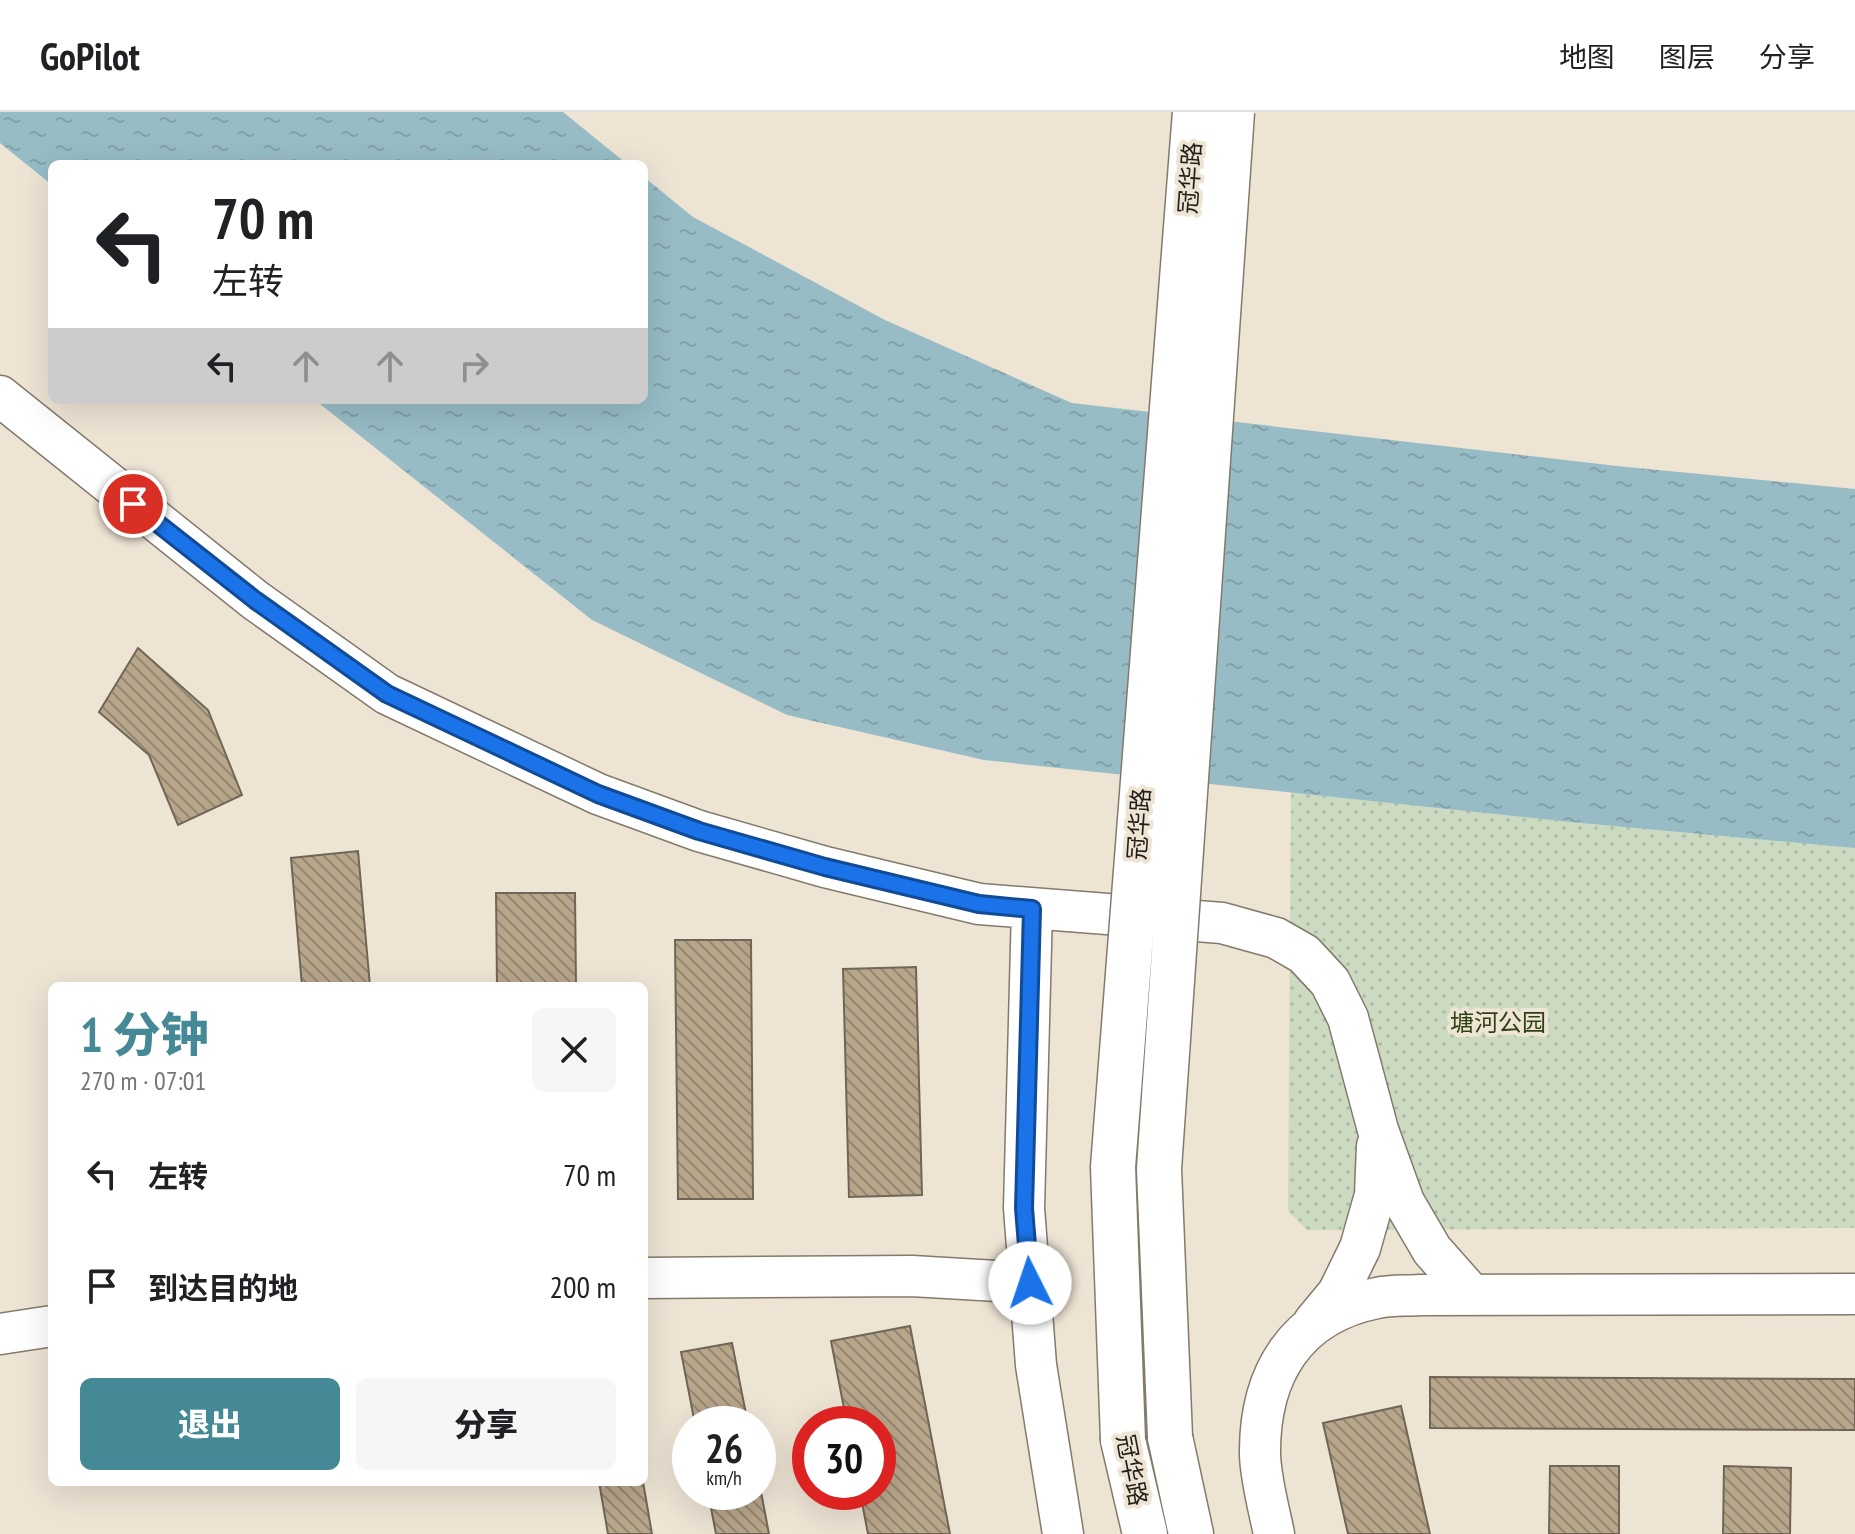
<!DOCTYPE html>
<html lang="zh">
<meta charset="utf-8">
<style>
body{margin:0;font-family:"PT Sans Narrow","Noto Sans SC",sans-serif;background:#f6f6f6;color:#202124;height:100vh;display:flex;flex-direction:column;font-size:30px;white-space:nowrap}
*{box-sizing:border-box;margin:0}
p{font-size:26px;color:#757577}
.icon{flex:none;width:44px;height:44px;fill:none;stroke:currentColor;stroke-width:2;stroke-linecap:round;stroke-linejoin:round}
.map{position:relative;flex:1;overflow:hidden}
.drawer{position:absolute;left:48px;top:870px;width:600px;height:504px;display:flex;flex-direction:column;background:#fff;border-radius:12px;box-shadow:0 8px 32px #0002}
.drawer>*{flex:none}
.banner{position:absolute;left:48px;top:48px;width:600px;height:244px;border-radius:12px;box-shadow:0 8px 32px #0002;background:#fff;color:#202124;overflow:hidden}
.speed{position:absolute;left:672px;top:1294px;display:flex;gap:16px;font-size:40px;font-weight:700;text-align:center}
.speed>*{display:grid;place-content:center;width:104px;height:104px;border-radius:50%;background:#fff;box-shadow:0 8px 32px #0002;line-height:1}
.speed small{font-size:20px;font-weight:400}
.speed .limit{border:12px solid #d22;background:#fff;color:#111}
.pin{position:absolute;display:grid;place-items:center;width:68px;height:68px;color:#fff;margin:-34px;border:4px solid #fff;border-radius:50%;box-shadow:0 2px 8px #0007}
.me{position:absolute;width:88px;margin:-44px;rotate:356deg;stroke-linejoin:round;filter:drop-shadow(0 0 6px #0008)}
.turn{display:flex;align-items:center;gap:28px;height:168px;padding:0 32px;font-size:36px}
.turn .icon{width:104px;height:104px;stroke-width:2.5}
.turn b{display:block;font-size:56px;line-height:68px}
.lanes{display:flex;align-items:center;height:76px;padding:0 32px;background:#0003;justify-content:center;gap:40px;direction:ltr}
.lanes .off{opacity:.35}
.round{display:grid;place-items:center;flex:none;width:84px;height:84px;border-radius:12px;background:#f6f6f6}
.overview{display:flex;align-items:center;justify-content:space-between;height:136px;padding:0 32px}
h1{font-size:48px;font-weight:800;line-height:60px;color:#448995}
.primary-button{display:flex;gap:16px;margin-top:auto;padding:16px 32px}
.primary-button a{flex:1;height:92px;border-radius:12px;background:#448995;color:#fff;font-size:32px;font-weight:800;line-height:92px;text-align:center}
.primary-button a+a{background:#f6f6f6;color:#202124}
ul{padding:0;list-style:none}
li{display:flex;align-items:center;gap:24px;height:112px;padding:0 32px}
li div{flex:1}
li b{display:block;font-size:30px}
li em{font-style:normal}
header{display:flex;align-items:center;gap:48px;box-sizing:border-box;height:112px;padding:0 40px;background:#fff;border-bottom:2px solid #e0e0e0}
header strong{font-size:38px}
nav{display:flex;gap:44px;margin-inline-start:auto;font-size:28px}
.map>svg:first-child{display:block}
</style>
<header>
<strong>GoPilot</strong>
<nav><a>地图</a><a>图层</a><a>分享</a></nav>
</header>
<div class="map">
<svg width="1855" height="1422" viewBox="0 0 1855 1422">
<defs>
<pattern id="park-dots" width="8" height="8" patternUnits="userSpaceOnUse" patternTransform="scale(2)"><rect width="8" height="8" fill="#cddac2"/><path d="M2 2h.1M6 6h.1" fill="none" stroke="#b0bba6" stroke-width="1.8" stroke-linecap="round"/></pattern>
<pattern id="water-ripples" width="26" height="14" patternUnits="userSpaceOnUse" patternTransform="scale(2)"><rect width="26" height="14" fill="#97bcc6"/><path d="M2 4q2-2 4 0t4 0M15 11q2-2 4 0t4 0" fill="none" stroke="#82a1a9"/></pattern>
<pattern id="building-back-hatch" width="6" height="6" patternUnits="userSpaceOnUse" patternTransform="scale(2)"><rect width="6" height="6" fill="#b8a68b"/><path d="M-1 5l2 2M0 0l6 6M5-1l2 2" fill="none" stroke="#958771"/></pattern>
</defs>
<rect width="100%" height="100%" fill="#eee4d4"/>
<!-- park -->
<path fill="url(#park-dots)" d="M 1291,680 L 1855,736 L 1855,1116 L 1307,1118 L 1288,1099 Z"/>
<!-- water -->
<path fill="url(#water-ripples)" d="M 0,0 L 563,0 L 627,52 L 52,52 L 52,73 L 0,31 Z
M 644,65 L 693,105 L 885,208 L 1072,291 L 1617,354 L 1855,377 L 1855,736 L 1571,710 L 984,648 L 787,603 L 592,508 L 315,288 L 644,288 Z"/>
<!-- building -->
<path fill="url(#building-back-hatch)" stroke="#6f6658" stroke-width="2" d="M 138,536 L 208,598 L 242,683 L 178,713 L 149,643 L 99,600 Z
M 358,739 L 370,874 L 302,874 L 291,746 Z
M 496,781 L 575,781 L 576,874 L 497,874 Z
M 675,828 L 751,828 L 753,1087 L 678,1087 Z
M 916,855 L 922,1083 L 849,1085 L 843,857 Z
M 910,1214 L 950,1422 L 868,1422 L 860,1380 L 878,1380 L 878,1312 L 847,1312 L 831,1229 Z
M 732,1231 L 748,1312 L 695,1312 L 681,1240 Z
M 1430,1265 L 1855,1267 L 1855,1318 L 1430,1316 Z
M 1401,1294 L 1430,1422 L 1348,1422 L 1323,1311 Z
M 1550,1354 L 1619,1354 L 1619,1422 L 1549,1422 Z
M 1724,1354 L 1791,1356 L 1790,1422 L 1723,1422 Z
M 758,1364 L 769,1422 L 716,1422 L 708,1380 L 758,1380 Z
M 599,1370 L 643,1370 L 652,1422 L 608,1422 Z"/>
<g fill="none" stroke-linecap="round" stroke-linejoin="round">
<!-- minor casing -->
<g stroke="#837a6b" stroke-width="43">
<path id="minor" d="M 0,284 L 255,488 L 387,582 L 598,682 L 699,719 L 825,755 L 979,792 L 1222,811 L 1276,826 L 1304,842 L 1330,870 L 1348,906 L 1378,1018 L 1404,1090 L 1432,1138 L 1471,1182
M 1032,797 L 1024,1096 L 1036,1253 L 1063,1422
M 644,1166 L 912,1164 L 1030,1171
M 1314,1210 L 1338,1181 L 1360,1136 L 1375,1083 L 1377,1034
M 0,1222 L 52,1214
M 1274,1422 C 1269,1397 1261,1369 1260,1343 C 1259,1263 1295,1202 1377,1186 C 1390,1183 1406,1184 1420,1183 L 1855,1182"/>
</g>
<!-- major casing -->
<g stroke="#837a6b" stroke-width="47">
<path id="major" d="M 1170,1325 L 1191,1422
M 1123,1328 L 1145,1422"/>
</g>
<!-- minor -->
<use href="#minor" stroke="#fff" stroke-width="40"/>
<!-- major -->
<use href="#major" stroke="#fff" stroke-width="44"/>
<!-- major-bridge casing -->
<g stroke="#837a6b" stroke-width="47" stroke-linecap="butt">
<path id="major-bridge" d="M 1170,1325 L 1159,1057 L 1232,0
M 1123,1328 L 1113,1055 L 1195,0"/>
</g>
<!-- major-bridge -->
<use href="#major-bridge" stroke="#fff" stroke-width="44"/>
</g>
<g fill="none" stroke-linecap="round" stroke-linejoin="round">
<!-- route casing -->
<g stroke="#114b97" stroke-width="20">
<path id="route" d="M 133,392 L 255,488 L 387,582 L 598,682 L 699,719 L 825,755 L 979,792 L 1032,797 L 1024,1096 L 1030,1171"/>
</g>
<!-- route -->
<use href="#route" stroke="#1a73e8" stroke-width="14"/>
</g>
<g text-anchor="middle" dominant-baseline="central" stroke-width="8" stroke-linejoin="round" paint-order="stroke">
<!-- street labels -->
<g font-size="24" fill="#221e18" stroke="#eee4d4">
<text transform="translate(1190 66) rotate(-86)">冠华路</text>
<text transform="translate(1139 712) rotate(-86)">冠华路</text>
<text transform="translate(1132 1358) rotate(79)">冠华路</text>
</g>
<!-- park labels -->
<g font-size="24" fill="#2c4116" stroke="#eee4d4">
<text x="1498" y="910">塘河公园</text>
</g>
</g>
</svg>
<div class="speed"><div>26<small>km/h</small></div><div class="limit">30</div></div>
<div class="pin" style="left:133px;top:392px;background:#d93025"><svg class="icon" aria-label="arrive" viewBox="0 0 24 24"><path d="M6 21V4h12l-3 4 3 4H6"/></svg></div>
<svg class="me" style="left:1030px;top:1171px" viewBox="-20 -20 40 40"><circle r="19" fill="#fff"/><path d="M0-13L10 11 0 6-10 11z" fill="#1a73e8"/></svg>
<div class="banner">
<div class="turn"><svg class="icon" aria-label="left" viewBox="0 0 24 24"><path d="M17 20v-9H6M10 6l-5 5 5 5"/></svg><div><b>70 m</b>左转</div></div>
<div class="lanes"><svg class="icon" aria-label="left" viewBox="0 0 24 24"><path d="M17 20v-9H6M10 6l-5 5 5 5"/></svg><svg class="icon off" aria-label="ahead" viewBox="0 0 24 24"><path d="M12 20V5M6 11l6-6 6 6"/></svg><svg class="icon off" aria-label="ahead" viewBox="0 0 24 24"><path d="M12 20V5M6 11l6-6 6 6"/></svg><svg class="icon off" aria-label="right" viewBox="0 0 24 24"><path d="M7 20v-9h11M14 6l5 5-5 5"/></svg></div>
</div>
<section class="drawer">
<div class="overview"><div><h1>1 分钟</h1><p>270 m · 07:01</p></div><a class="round"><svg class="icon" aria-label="close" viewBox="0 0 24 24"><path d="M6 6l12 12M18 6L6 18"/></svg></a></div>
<ul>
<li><svg class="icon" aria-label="left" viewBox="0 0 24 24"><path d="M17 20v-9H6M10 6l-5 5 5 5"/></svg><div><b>左转</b></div><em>70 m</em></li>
<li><svg class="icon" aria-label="arrive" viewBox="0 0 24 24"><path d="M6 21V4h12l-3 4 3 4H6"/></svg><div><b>到达目的地</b></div><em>200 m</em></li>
</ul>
<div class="primary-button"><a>退出</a><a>分享</a></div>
</section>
</div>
